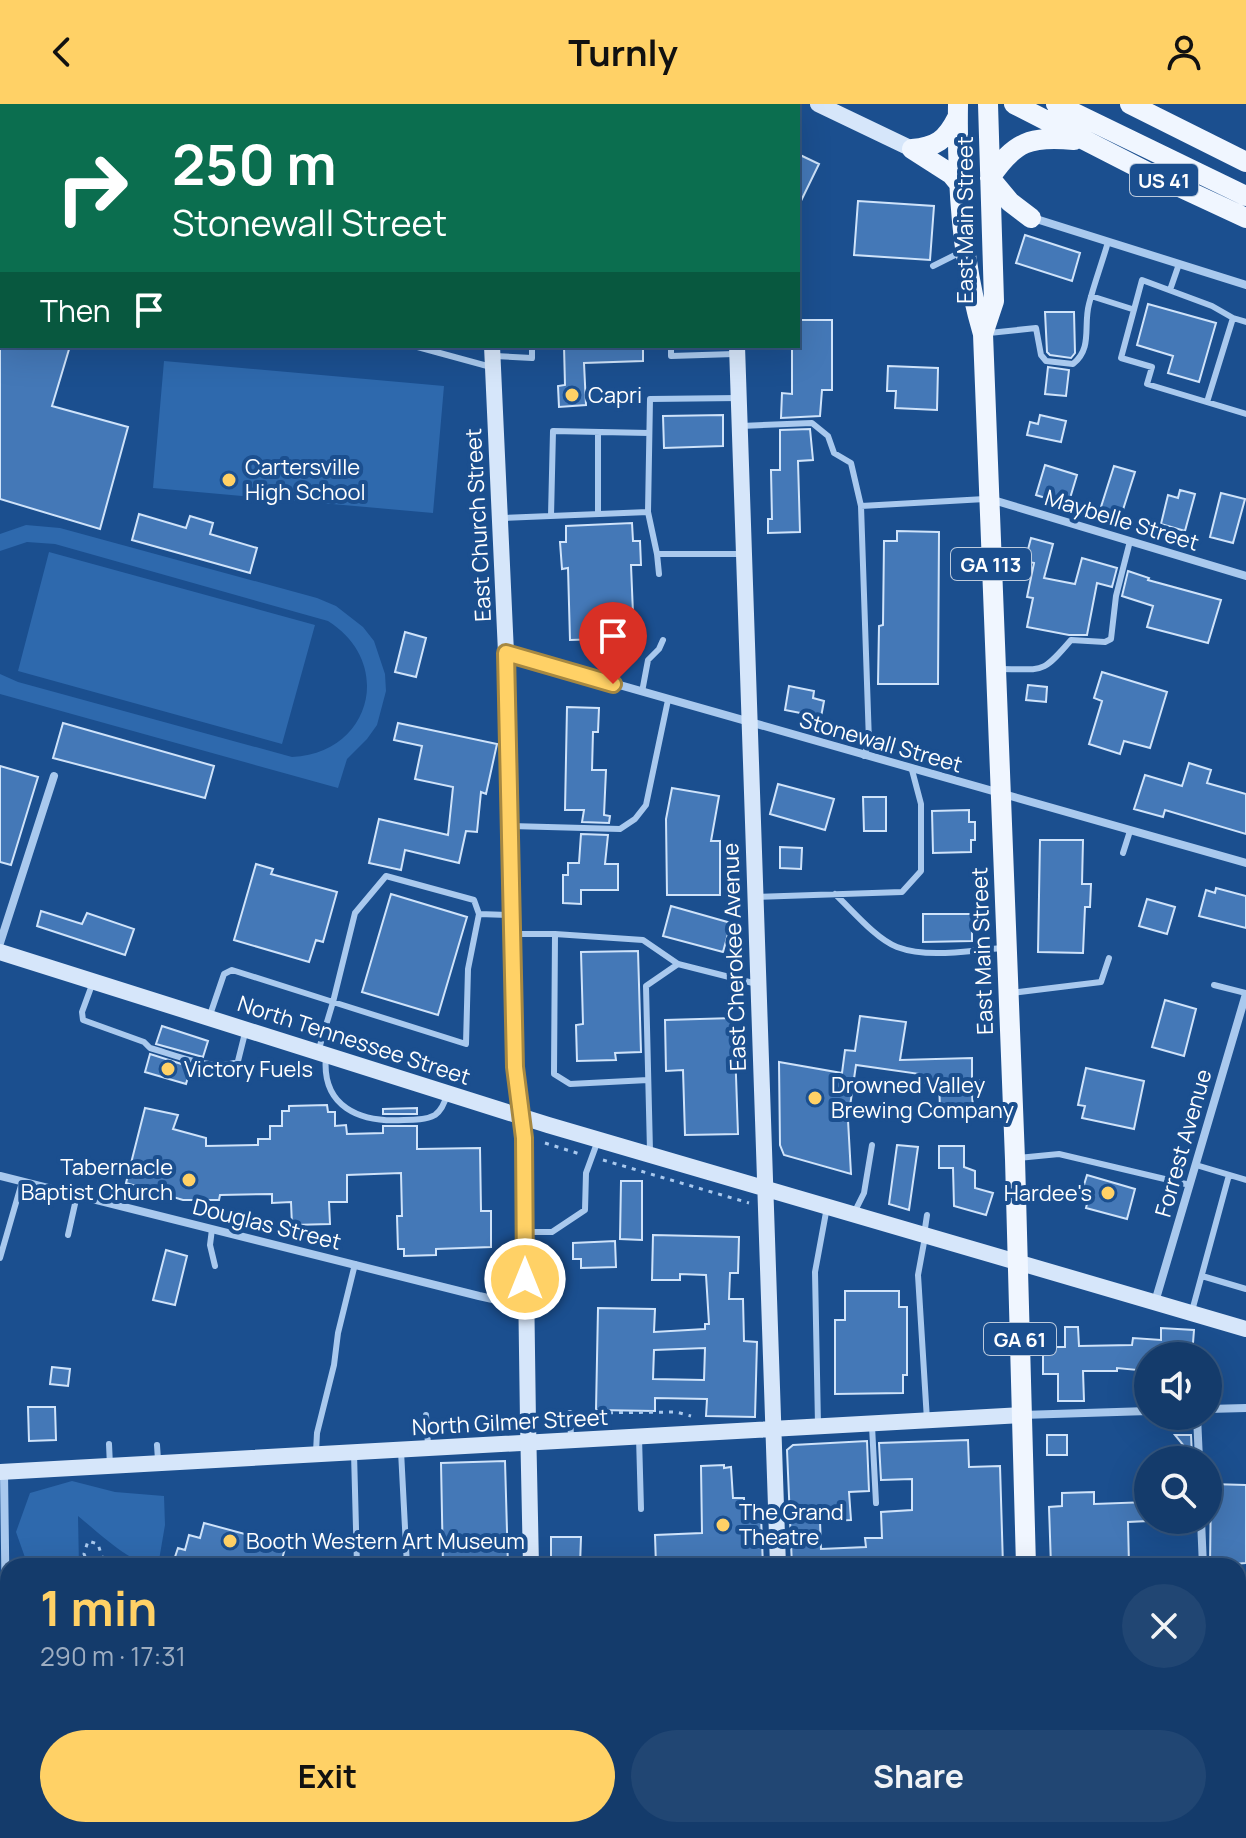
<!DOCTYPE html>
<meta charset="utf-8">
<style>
body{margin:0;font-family:Manrope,sans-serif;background:#214673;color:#f1f3f6;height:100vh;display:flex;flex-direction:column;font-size:30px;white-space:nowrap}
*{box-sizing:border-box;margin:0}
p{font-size:26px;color:#9dadc1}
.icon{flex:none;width:44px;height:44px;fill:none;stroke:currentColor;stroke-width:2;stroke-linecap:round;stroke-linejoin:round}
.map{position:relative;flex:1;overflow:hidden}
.drawer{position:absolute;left:0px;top:1454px;width:1246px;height:280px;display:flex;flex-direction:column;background:#143b6b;border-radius:24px 24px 0 0;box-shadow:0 8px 32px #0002,0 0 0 2px #33557e}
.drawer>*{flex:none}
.top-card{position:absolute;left:0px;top:0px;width:800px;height:244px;box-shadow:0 8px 32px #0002,0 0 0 2px #33557e;background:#0b6e4f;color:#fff;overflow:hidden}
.controls{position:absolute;left:1134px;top:1238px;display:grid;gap:16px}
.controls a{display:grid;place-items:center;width:88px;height:88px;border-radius:50%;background:#143b6b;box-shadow:0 8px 32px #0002,0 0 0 2px #33557e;font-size:40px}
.pin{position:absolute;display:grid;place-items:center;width:68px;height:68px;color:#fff;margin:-82px -34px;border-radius:50% 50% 50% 0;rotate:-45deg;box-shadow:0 0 8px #0007}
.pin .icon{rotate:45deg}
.me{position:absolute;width:88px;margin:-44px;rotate:0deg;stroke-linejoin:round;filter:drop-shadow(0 0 6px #0008)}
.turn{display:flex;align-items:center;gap:28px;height:168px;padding:0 40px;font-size:36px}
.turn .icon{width:104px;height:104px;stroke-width:2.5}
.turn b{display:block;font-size:56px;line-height:68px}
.then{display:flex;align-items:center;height:76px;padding:0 40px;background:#0003;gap:16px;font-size:30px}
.round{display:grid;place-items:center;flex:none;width:84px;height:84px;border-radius:42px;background:#214673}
.summary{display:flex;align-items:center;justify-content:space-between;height:136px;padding:0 40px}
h1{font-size:48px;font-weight:700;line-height:60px;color:#ffd166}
.button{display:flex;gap:16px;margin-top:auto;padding:16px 40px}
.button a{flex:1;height:92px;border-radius:48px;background:#ffd166;color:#111;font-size:32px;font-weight:700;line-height:92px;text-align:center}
.button a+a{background:#214673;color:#f1f3f6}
header{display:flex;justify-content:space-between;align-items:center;height:104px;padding:0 40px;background:#ffd166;color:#111;font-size:36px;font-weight:700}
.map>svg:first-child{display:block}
</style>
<header><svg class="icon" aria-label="back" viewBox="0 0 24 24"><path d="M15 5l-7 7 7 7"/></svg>Turnly<svg class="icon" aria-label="person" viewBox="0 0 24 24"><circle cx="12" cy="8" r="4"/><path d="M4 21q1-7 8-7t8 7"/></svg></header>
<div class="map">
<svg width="1246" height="1734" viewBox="0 0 1246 1734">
<rect width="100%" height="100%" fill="#1b4f8f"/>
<!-- green -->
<path fill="#2e69ad" d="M 164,257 L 444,282 L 433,409 L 153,384 Z
M 26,421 L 60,424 L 317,494 L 336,502 L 363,523 L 374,537 L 385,570 L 386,587 L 377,621 L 367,635 L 347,655 L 338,684 L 0,590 L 0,570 L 18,578 L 292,653 C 371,650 395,559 328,517 L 55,440 L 27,438 L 0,447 L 0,430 Z
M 49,448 L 315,521 L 282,640 L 18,567 Z
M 72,1377 L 115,1388 L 164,1392 L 165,1421 L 158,1462 C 132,1462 98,1428 78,1412 L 79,1462 L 28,1462 L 16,1428 L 30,1389 Z"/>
<!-- building -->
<path fill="#4478b7" stroke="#cfe3fa" stroke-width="2" fill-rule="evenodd" d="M 798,50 L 819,60 L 798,103 Z
M 858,97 L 934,102 L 930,156 L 854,151 Z
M 1025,131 L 1080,149 L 1072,177 L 1016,159 Z
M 1148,200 L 1216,219 L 1199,278 L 1168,269 L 1173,252 L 1137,241 Z
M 1045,208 L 1074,208 L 1075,249 L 1071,254 L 1050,251 L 1047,248 Z
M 798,216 L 832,216 L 832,286 L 822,286 L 820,312 L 781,314 L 782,289 L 792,290 L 792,242 L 798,242 Z
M 0,242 L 70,242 L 52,302 L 128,323 L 100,425 L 0,395 Z
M 564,242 L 643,242 L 643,257 L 584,259 L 586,301 L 559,303 L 558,282 L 565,281 Z
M 888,262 L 938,264 L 937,306 L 895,304 L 896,287 L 887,287 Z
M 1048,263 L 1069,266 L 1066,292 L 1045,290 Z
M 723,311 L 723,342 L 664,344 L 663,312 Z
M 1040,311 L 1066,317 L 1061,338 L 1027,331 L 1030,318 L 1038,320 Z
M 810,325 L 813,356 L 798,357 L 800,428 L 768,429 L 768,415 L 772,415 L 771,366 L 780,366 L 780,326 Z
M 1045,361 L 1077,371 L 1068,401 L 1036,391 Z
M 1114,362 L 1135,368 L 1121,412 L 1100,406 Z
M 1180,386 L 1195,390 L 1185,427 L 1161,420 L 1168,391 L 1178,394 Z
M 1221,389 L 1245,395 L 1233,439 L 1210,433 Z
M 139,410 L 186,424 L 190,412 L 213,419 L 210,430 L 257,444 L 250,469 L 132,436 Z
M 632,419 L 633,437 L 640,437 L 641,461 L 631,461 L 634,534 L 570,536 L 568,464 L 562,465 L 560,438 L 566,438 L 566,422 Z
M 897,427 L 939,428 L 938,580 L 878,580 L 879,522 L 883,521 L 884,437 L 897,437 Z
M 1031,434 L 1053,440 L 1044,474 L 1075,480 L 1082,454 L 1117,464 L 1112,483 L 1097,479 L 1087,531 L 1069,531 L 1027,523 L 1033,494 L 1027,493 L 1034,459 L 1025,457 Z
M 1128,467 L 1149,474 L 1148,476 L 1221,496 L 1208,539 L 1147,523 L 1153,502 L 1122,492 Z
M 405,528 L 426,534 L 416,573 L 395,568 Z
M 1102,568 L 1167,588 L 1150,644 L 1124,637 L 1120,650 L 1089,640 L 1102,597 L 1094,594 Z
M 1028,581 L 1047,583 L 1046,598 L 1026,596 Z
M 789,582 L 814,587 L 813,594 L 824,597 L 821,613 L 785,606 Z
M 567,603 L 599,604 L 598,628 L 593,628 L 592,666 L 606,666 L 604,711 L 610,712 L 609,719 L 582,718 L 584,706 L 565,706 Z
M 63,619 L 214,662 L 205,694 L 53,654 Z
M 398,619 L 497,640 L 486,690 L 481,688 L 477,728 L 466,727 L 459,759 L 405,746 L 401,766 L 369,759 L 379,715 L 448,731 L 453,683 L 415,675 L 422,642 L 394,636 Z
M 1189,659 L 1211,666 L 1207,679 L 1246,690 L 1246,730 L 1165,706 L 1163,713 L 1134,705 L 1145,671 L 1182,682 Z
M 0,662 L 38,673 L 11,761 L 0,758 Z
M 778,680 L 834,695 L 825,726 L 770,710 Z
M 672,684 L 719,692 L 711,737 L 720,737 L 720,791 L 667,791 L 666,715 Z
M 863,693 L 886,693 L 886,727 L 864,727 Z
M 969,706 L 969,718 L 975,718 L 975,736 L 971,736 L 971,748 L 933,749 L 932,707 Z
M 581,730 L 608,731 L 605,760 L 618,760 L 618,786 L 581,786 L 581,800 L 563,799 L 563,771 L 568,771 L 568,759 L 579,759 Z
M 1040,736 L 1083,736 L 1082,780 L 1091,780 L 1090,803 L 1085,803 L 1083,849 L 1038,848 Z
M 780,743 L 802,744 L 801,765 L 780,764 Z
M 256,760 L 273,765 L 271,770 L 337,788 L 323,838 L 316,836 L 309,858 L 234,836 Z
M 1216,784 L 1246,792 L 1246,824 L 1199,812 L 1206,786 L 1215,789 Z
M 391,790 L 467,813 L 438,911 L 362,888 Z
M 1147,795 L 1175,803 L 1167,830 L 1139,822 Z
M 671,802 L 731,819 L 723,848 L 663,832 Z
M 41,807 L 82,820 L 87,809 L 134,825 L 125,851 L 37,822 Z
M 923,810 L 972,810 L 972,837 L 923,838 Z
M 638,847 L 641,948 L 615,949 L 616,956 L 577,957 L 576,921 L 583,920 L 581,848 Z
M 1165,896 L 1196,905 L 1184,952 L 1152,943 Z
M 860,912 L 906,918 L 900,956 L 972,954 L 972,976 L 979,976 L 979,989 L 972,989 L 973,1004 L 940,1004 L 939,979 L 920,978 L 920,970 L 856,961 L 848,1016 L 851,1070 L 784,1051 L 780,1041 L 779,958 L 842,969 L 845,946 L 855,947 Z
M 734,914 L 738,1030 L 685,1031 L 683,966 L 666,967 L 665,916 Z
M 162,922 L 208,937 L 203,953 L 156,940 Z
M 150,950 L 191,963 L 186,980 L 145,968 Z
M 1086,964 L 1144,977 L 1134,1025 L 1082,1014 L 1085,1002 L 1078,1001 Z
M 327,1001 L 328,1008 L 335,1008 L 335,1022 L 346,1021 L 347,1030 L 383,1029 L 383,1022 L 417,1022 L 417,1045 L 480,1044 L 481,1107 L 491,1107 L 491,1143 L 436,1145 L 436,1151 L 404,1152 L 404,1145 L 398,1145 L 397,1112 L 402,1112 L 401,1069 L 347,1071 L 347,1098 L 329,1098 L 330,1120 L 292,1121 L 291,1098 L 272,1099 L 272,1090 L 220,1091 L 219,1096 L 183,1096 L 126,1079 L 145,1004 L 178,1011 L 173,1025 L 206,1034 L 206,1042 L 258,1041 L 258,1035 L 270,1035 L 270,1022 L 282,1022 L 282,1007 L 289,1007 L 289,1002 Z
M 417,1004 L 417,1010 L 383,1010 L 383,1005 Z
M 897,1041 L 918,1043 L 909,1106 L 889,1100 Z
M 939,1042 L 964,1042 L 964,1063 L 975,1067 L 975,1084 L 993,1089 L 986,1111 L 954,1102 L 953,1064 L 939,1064 Z
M 1087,1071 L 1135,1085 L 1127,1115 L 1086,1104 L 1088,1096 L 1080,1094 Z
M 621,1077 L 642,1077 L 642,1136 L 620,1135 Z
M 653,1131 L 739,1133 L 738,1169 L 730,1169 L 729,1195 L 743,1195 L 744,1237 L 757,1238 L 755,1313 L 706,1312 L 707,1295 L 655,1294 L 655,1307 L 596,1306 L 598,1204 L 655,1205 L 654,1228 L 705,1225 L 705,1220 L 709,1220 L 706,1171 L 680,1170 L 680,1176 L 652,1176 ZM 705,1244 L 704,1276 L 653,1275 L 654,1246 Z
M 615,1137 L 616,1163 L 581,1164 L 581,1155 L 573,1155 L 573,1139 Z
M 166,1146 L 187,1152 L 175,1201 L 153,1196 Z
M 845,1187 L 899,1187 L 899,1203 L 907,1203 L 907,1271 L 903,1271 L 903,1289 L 835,1290 L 835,1216 L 845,1216 Z
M 1065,1223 L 1078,1223 L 1079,1242 L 1132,1241 L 1133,1234 L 1161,1236 L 1161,1224 L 1194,1226 L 1192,1252 L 1148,1252 L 1148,1267 L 1117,1264 L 1117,1267 L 1083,1267 L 1084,1297 L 1058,1297 L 1058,1270 L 1043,1270 L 1043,1243 L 1065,1243 Z
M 52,1263 L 70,1265 L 68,1282 L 50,1280 Z
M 28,1303 L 55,1303 L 56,1336 L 29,1337 Z
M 1047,1331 L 1067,1331 L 1067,1351 L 1047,1351 Z
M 1175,1331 L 1191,1331 L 1192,1352 Z
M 968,1336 L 969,1363 L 1000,1362 L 1003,1462 L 792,1462 L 787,1346 L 793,1341 L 867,1337 L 869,1387 L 849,1388 L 851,1416 L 820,1417 L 821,1445 L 866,1443 L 865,1434 L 882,1434 L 881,1408 L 912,1406 L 912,1375 L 881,1376 L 879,1339 Z
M 505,1357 L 508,1462 L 443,1462 L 441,1359 Z
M 724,1361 L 724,1364 L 731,1363 L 733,1394 L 744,1394 L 745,1413 L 761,1412 L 763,1462 L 656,1462 L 655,1431 L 702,1429 L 701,1362 Z
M 1211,1380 L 1246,1381 L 1246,1459 L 1210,1462 Z
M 1094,1388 L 1094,1400 L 1148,1398 L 1148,1417 L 1128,1418 L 1129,1461 L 1051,1462 L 1049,1403 L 1062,1402 L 1062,1389 Z
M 204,1419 L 286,1441 L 280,1462 L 172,1462 L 178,1444 L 185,1446 L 189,1431 L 200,1434 Z
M 551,1433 L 581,1433 L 580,1462 L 551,1462 Z"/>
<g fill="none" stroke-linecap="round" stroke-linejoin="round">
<!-- path -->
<path stroke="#a9c9ee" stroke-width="3" stroke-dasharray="4 6" stroke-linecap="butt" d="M 545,1039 L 580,1050
M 603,1056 L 749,1099
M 579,1309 L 676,1308 L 691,1312
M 543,1310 L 559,1309
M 89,1462 L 84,1450 L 88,1437 L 98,1440 L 102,1453 L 132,1462"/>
<!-- lane -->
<path stroke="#a9c9ee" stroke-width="6" d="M 933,162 L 963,147
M 1170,186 L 1179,160
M 1091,192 L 1132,205
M 1246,218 L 1233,214 L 1212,202 L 1142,176 L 1121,254 L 1152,263 L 1147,280 L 1246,310
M 989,229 L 1036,224 L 1041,251 L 1046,257 L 1073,260 C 1093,244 1083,222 1089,200 C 1094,180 1102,159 1108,138
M 414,242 L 491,263
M 671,242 L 671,252 L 734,250
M 495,252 L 532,254 L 532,242
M 739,294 L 650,295 L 648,408 L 657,450 L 744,450
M 1207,298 L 1233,214
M 741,322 L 812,319 L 828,332 L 834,349 L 851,359 L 861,402 L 869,638 L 864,652
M 861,402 L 985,395
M 598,410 L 598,328
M 551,412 L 553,327 L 649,329
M 503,414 L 648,408
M 657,450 L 659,470
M 1000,565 C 1044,565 1041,571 1071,536 L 1105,538 L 1111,535 L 1116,492 L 1130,437
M 642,588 L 648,556 L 659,545 L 663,536
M 511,722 L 620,725 L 635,715 L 646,701 L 668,596
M 1123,749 L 1130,727
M 835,790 C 852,806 876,835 897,843 C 929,855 971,846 1004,844
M 758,793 L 902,788 L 921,767 L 921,700 L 912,666
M 513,830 L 555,830
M 93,878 L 82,908 L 83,916 L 144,938 L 150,944 C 172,950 217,969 238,957 L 245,929
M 1214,881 L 1246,889
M 1011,889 L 1101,878 L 1109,854
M 210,911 L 224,870 L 232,866 L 333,898 L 355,809 L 386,772 L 474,796 L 479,810
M 318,948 L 333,898 L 466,940 L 468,865 L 479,810 L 508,811
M 326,952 C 321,1003 360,1019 404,1016 C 414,1016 426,1016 435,1011 C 442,1006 445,998 447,990
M 648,976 L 570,980 L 554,970 L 555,830 L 643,836 L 678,860 L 757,880
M 650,1047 L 646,882 L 678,860
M 1018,1054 L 1059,1050 L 1190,1081
M 1196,1061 L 1246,1076
M 855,1107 L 864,1089 L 872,1041
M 212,1125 L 210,1141 L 215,1162
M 528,1128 L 552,1128 L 585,1106 L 586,1069 L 597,1039
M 68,1131 L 77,1091
M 924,1131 L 927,1111
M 925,1133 L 918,1171 L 927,1316
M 0,1154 L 22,1078
M 1202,1172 L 1246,1185
M 1192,1207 L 1229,1071
M 570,1309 L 571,1333
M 426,1311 L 428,1341
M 818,1321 L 815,1168 L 827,1103
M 872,1322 L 876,1399
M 639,1333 L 641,1405
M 109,1340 L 110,1362
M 157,1341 L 158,1356
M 401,1347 L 407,1462
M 316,1348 L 317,1329 L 334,1261 L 338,1229 L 355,1160
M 354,1349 L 357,1462"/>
<!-- street -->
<path stroke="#a9c9ee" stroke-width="8" d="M 1033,114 L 1246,181
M 990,395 L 1246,472
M 507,549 L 1246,759
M 0,839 L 54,672
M 0,1072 L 479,1192 L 506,1198 L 525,1198
M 1155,1198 L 1246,890
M 1208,1305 L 1246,1304
M 1022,1311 L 1148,1307
M 1197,1312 L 1199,1356
M 1201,1416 L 1203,1462
M 1238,1565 L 1246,1565
M 0,1674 L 8,1672 L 4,1368
M 536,1728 L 599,1726
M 55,1734 L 110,1726"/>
<!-- secondary -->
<path stroke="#d6e6fa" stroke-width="16" d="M 818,0 L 912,45
M 490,2 L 490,0
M 729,2 L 730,0
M 492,242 L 506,549 L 515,963 L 524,1034 L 528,1318
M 737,242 L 778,1462
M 0,848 L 548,1021 L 1246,1225
M 0,1368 L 1022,1311
M 787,1726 L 788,1734"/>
<!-- primary -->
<path stroke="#f0f6ff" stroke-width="20" d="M 958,0 C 957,76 961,157 983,230 L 1015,1055 L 1026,1462
M 1014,0 L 1147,68 L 1246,114
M 1056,0 L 1246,92
M 1130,0 L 1246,58
M 912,45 C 936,43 946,36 957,14
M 912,45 L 951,70 L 960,81
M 990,74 C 1015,37 1030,32 1074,36
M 990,74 L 1010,98 L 1031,114
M 983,230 L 994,197 L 988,0
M 1039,1726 L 1039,1734"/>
<!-- rail -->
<path stroke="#fff" stroke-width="5" stroke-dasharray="14 6" stroke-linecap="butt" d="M 1238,1611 L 1246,1612
M 0,1700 L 8,1699"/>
<!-- secondary-bridge -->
<path stroke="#d6e6fa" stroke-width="16" d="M 528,1318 L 531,1462
M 535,1726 L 536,1734"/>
</g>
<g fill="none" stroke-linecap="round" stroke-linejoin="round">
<!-- route casing -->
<g stroke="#a68842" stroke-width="20">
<path id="route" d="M 525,1175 L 524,1034 L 515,963 L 506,549 L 613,580"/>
</g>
<!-- route -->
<use href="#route" stroke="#ffd166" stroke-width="14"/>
</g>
<!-- markers -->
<g fill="#ffd166" stroke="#1b4f8f" stroke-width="3">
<circle cx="572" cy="291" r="8"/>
<circle cx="229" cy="376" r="8"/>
<circle cx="168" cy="965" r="8"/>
<circle cx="815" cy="994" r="8"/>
<circle cx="189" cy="1076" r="8"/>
<circle cx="1108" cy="1089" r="8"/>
<circle cx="723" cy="1421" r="8"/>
<circle cx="230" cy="1437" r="8"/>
</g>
<g text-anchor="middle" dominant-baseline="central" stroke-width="8" stroke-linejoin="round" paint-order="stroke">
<!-- shield labels -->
<g fill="#1b4f8f" stroke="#bbcadd" stroke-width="2">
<rect x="1130" y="60" width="68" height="32" rx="6"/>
<rect x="951" y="444" width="80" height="32" rx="6"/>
<rect x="984" y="1219" width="72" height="32" rx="6"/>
</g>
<g font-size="20" font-weight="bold" fill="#fff">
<text x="1164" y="76">US 41</text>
<text x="991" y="460">GA 113</text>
<text x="1020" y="1235">GA 61</text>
</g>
<!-- street labels -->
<g font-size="22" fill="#fff" stroke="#1b4f8f">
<text transform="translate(965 116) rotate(-90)">East Main Street</text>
<text transform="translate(1122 416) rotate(17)">Maybelle Street</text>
<text transform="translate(478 421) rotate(-93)">East Church Street</text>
<text transform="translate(881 638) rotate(16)">Stonewall Street</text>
<text transform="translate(982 847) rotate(-92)">East Main Street</text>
<text transform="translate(734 853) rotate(-92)">East Cherokee Avenue</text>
<text transform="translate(354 936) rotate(18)">North Tennessee Street</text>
<text transform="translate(1183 1039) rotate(-74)">Forrest Avenue</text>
<text transform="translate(267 1120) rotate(14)">Douglas Street</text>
<text transform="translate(510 1318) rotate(-3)">North Gilmer Street</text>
</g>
<!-- poi labels -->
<g font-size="22" fill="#fff" stroke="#1b4f8f" text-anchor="start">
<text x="588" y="291">Capri</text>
<text x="245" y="363">Cartersville<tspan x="245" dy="25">High School</tspan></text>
<text x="184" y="965">Victory Fuels</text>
<text x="831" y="981">Drowned Valley<tspan x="831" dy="25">Brewing Company</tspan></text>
<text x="173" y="1063" text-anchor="end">Tabernacle<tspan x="173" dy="25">Baptist Church</tspan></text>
<text x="1092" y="1089" text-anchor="end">Hardee's</text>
<text x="739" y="1408">The Grand<tspan x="739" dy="25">Theatre</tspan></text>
<text x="246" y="1437">Booth Western Art Museum</text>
</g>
</g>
</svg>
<div class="controls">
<a><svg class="icon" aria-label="sound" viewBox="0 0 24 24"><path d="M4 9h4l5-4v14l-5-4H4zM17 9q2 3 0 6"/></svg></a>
<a><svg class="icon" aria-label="search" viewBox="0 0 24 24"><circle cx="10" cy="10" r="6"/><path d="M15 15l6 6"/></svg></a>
</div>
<div class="pin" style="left:613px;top:580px;background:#d93025"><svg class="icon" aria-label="arrive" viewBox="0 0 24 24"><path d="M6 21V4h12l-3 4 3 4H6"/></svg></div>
<svg class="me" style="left:525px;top:1175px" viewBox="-20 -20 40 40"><circle r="17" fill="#ffd166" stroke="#fff" stroke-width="3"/><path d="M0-11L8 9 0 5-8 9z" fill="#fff"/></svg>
<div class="top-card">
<div class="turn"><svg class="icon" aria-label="right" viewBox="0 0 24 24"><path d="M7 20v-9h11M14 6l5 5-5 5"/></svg><div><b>250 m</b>Stonewall Street</div></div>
<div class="then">Then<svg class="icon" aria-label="arrive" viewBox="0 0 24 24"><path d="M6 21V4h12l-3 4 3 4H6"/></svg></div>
</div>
<section class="drawer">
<div class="summary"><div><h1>1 min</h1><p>290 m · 17:31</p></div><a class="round"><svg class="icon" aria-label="close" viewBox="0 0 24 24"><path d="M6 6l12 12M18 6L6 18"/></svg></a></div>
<div class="button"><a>Exit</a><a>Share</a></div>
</section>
</div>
